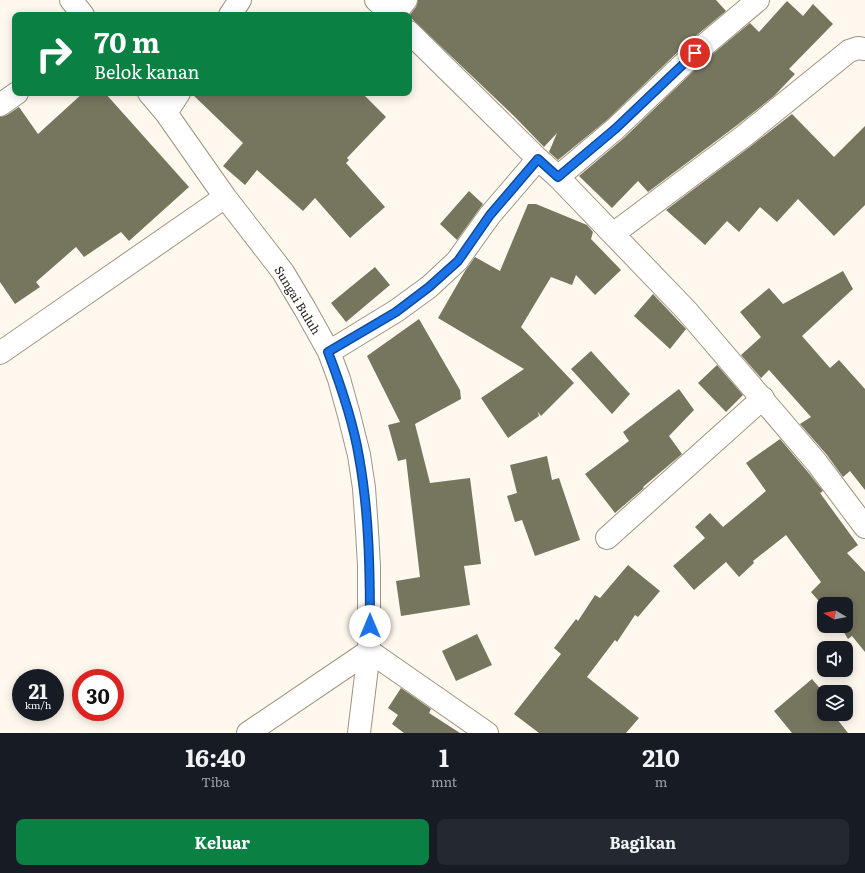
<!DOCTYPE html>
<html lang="id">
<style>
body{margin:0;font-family:Literata,serif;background:#242831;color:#f1f3f6;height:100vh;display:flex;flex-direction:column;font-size:15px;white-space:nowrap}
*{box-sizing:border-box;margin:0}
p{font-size:13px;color:#9ea1a6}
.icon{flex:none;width:22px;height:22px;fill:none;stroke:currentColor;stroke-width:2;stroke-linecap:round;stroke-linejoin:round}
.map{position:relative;height:733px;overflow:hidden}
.panel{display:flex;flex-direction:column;background:#171b24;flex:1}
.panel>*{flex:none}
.top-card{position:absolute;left:12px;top:12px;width:400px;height:84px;border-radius:8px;box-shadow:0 2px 10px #0003;background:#0b8043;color:#fff;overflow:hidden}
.needle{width:26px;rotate:280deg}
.controls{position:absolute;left:817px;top:597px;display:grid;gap:8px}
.controls a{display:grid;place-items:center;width:36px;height:36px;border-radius:8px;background:#171b24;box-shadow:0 2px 10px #0003;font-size:20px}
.speed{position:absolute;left:12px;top:669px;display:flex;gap:8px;font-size:20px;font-weight:700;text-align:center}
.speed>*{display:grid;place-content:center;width:52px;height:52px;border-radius:50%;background:#171b24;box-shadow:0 2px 10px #0003;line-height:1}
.speed small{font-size:10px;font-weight:400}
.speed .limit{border:6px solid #d22;background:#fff;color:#111}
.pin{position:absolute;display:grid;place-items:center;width:34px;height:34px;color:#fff;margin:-17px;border:2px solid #fff;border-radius:50%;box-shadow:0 1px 4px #0007}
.me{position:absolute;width:44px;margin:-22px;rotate:0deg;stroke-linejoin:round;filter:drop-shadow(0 0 3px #0008)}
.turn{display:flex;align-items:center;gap:14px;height:84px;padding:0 16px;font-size:18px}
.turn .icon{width:52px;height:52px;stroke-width:2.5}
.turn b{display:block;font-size:28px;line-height:34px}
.eta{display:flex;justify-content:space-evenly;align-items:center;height:68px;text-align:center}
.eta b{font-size:24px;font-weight:700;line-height:28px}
.primary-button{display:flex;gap:8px;margin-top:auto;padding:8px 16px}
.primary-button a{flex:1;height:46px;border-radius:8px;background:#0b8043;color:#fff;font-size:16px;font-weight:700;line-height:46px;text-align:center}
.primary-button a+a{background:#242831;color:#f1f3f6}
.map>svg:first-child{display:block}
</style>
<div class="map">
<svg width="865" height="733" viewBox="0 0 865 733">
<rect width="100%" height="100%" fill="#fef8ee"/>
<!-- building -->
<path fill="#76765f" d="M 418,0 L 716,0 L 726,11 L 686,44 L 607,120 L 558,160 L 549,152 L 557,133 L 544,147 L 515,117 L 409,16 L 416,7 Z
M 787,1 L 803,16 L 813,4 L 833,24 L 789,69 L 795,74 L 774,96 L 736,126 L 648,192 L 638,181 L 612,208 L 579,176 L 624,138 L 703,62 L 750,23 L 759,32 Z
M 83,93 L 105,93 L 189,187 L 129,241 L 121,232 L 84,257 L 76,247 L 36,282 L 40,287 L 15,304 L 0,282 L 0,117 L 7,115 L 19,107 L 38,134 Z
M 191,93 L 362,93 L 386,117 L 347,158 L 349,160 L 346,163 L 385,207 L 350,238 L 315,198 L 303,211 L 257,170 L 245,185 L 223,166 L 243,143 Z
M 792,114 L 834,157 L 865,126 L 865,205 L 834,236 L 798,199 L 777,222 L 760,207 L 739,232 L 727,221 L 705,245 L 666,210 L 751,146 Z
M 469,191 L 483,204 L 457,240 L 440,224 Z
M 528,204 L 536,204 L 587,225 L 593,232 L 591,239 L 621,270 L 595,295 L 576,275 L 572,285 L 551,277 L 521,327 L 574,383 L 541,416 L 538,412 L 539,416 L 508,438 L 481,398 L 524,369 L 438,318 L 465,271 L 475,257 L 500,271 Z
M 375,267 L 390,285 L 346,322 L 331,303 Z
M 843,271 L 853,289 L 802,336 L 830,368 L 839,360 L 865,389 L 865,490 L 850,471 L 843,477 L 827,455 L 800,424 L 811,417 L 769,370 L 761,378 L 741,355 L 761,337 L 740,312 L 769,288 L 783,304 Z
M 653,294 L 686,329 L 670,349 L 634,316 Z
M 419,319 L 460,390 L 461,399 L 415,424 L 430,483 L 470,478 L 481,564 L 464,566 L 470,605 L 401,616 L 396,581 L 420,577 L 406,459 L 398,461 L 388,425 L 400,422 L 367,356 Z
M 591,351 L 630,394 L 612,414 L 571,369 Z
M 717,365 L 743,395 L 726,412 L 698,383 Z
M 679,389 L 694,410 L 669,436 L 682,454 L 643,487 L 644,488 L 615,513 L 585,474 L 629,441 L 623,432 Z
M 780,439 L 807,471 L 823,491 L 820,493 L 858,545 L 847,553 L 865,572 L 865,652 L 852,636 L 848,639 L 840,626 L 846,626 L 846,604 L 824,604 L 824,607 L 811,592 L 821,582 L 786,535 L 753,561 L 754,563 L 739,577 L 726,562 L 694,590 L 673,566 L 705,538 L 695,527 L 710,513 L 723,527 L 766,491 L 746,463 Z
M 547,456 L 552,480 L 559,478 L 580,540 L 535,556 L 522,520 L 515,522 L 507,496 L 517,493 L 510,465 Z
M 628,565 L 660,591 L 638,617 L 635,615 L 617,642 L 615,640 L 587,677 L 639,718 L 626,733 L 539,733 L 514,714 L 561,654 L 554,648 L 576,619 L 578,621 L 595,595 L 600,598 Z
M 477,634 L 492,665 L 456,681 L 442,651 Z
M 812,679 L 824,693 L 824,714 L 833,714 L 848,733 L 792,733 L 774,711 Z
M 401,688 L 431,709 L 429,713 L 460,733 L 404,733 L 392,724 L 398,715 L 388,708 Z"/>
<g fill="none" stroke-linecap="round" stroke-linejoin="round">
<!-- minor casing -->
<g stroke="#a2947f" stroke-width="24">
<path id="minor" d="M 71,0 L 83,15
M 376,0 L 392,15
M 230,15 L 240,0
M 394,15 L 406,0
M 409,32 L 538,159 L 558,177 L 687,311 L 817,463 L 865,527
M 149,93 L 166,113 L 225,197 L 283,272 L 305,309 L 329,352 L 339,379 L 349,415 L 359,455 L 364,488 L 367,531 L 369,566 L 369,651 L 359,733
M 0,105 L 17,93
M 166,113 L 179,93
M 558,177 L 615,129 L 695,53 L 758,0
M 613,234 L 744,136 L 849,51 L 858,48 L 865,49
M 329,352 L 396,311 L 429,287 L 457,261 L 490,215 L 538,159
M 0,353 L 225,197
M 607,538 L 763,398
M 248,733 L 369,651 L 487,733"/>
</g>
<!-- minor -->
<use href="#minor" stroke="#fff" stroke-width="22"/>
</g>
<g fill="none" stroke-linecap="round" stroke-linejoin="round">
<!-- route casing -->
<g stroke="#114b97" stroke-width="10">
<path id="route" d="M 370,626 C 370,570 369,512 359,457 C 353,421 341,386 328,352 L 396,312 L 429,287 L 458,261 L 490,215 L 538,159 L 558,177 L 615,129 L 695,53"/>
</g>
<!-- route -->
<use href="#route" stroke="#1a73e8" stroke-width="7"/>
</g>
<g text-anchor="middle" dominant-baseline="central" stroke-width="3.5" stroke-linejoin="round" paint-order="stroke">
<!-- street labels -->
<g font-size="12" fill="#201b13" stroke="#fff">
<text transform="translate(298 300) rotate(59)">Sungai Buluh</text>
</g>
</g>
</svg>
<div class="controls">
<a><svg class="needle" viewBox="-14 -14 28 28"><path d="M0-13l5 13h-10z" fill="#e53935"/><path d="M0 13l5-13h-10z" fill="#9ea1a6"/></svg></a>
<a><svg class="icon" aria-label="sound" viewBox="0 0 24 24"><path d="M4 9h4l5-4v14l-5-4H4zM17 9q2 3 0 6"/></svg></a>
<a><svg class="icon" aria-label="layers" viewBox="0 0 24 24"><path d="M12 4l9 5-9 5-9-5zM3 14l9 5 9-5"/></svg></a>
</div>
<div class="speed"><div>21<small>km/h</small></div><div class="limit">30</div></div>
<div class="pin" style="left:695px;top:53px;background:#d93025"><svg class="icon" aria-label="arrive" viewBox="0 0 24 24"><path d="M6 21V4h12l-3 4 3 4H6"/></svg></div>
<svg class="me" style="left:370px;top:626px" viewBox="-20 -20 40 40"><circle r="19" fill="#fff"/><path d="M0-13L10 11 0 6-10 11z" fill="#1a73e8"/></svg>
<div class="top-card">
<div class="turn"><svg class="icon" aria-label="right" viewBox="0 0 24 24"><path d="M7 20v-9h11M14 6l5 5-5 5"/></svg><div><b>70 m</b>Belok kanan</div></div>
</div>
</div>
<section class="panel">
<div class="eta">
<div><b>16:40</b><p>Tiba</p></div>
<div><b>1</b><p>mnt</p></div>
<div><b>210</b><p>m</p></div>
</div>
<div class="primary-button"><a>Keluar</a><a>Bagikan</a></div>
</section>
